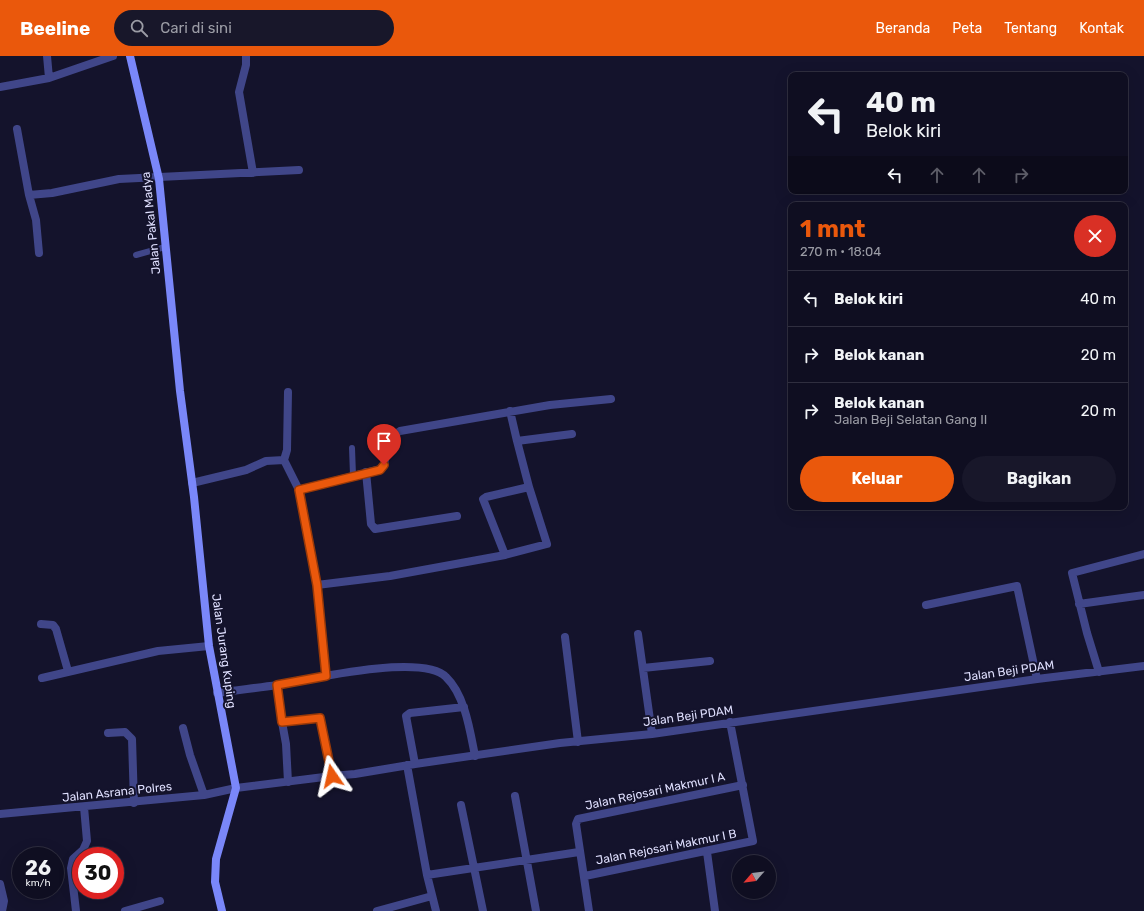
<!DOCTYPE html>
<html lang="id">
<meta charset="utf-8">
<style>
body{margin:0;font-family:Rubik,sans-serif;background:#18172a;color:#f1f3f6;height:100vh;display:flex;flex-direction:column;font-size:15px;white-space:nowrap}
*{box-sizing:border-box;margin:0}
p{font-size:13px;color:#9b9ca5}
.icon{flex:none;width:22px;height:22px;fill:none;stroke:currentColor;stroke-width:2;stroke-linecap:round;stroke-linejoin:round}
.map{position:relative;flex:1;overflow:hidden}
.details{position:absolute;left:788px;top:146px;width:340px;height:308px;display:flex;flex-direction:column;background:#0f0e21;border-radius:8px;box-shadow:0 4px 16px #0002,0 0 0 1px #2f2e3f}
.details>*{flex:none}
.top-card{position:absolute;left:788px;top:16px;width:340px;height:122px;border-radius:8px;box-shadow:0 4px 16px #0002,0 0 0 1px #2f2e3f;background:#0f0e21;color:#f1f3f6;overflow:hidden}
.needle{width:26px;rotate:242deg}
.tools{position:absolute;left:732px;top:799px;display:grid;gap:8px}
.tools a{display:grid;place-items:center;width:44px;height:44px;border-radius:50%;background:#0f0e21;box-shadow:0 4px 16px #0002,0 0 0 1px #2f2e3f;font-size:20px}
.speed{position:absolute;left:12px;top:791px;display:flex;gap:8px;font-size:20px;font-weight:700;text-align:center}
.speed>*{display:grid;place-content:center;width:52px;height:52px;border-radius:50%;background:#0f0e21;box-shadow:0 4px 16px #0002,0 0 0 1px #2f2e3f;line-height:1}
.speed small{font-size:10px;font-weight:400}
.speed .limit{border:6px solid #d22;background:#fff;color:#111}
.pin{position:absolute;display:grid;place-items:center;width:34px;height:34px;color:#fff;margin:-41px -17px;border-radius:50% 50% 50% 0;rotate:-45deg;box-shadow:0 0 4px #0007}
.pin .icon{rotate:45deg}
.me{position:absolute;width:44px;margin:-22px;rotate:349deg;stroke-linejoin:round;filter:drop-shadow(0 0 3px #0008)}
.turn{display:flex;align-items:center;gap:14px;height:84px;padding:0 12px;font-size:18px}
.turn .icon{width:52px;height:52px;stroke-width:2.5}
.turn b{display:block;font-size:28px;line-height:34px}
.lanes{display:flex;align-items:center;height:38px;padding:0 12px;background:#0003;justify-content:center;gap:20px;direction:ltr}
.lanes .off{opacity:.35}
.round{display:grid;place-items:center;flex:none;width:42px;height:42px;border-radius:21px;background:#18172a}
.head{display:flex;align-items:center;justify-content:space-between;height:68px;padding:0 12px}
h1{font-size:24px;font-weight:700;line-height:30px;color:#ea580c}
.button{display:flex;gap:8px;margin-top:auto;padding:8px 12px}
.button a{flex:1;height:46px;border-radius:24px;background:#ea580c;color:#fff;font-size:16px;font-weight:700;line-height:46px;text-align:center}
.button a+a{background:#18172a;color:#f1f3f6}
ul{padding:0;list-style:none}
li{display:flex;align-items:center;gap:12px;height:56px;padding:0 12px;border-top:1px solid #2f2e3f}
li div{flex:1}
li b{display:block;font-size:15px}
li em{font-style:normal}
header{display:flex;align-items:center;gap:24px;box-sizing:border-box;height:56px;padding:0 20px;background:#ea580c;color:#fff}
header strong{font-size:19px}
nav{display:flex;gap:22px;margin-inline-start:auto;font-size:14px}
.search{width:280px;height:36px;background:#18172a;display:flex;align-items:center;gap:10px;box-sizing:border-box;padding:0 14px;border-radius:22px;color:#9b9ca5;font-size:15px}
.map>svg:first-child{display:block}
</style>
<header>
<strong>Beeline</strong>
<div class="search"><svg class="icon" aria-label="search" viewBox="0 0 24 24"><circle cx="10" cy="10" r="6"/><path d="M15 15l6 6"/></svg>Cari di sini</div>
<nav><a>Beranda</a><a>Peta</a><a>Tentang</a><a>Kontak</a></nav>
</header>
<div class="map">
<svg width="1144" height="855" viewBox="0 0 1144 855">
<rect width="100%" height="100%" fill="#14132c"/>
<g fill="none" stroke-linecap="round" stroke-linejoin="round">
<!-- lane -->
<path stroke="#404689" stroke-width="6" d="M 136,199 L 165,191
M 352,392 L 353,419"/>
<!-- street -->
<path stroke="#404689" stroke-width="8" d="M 47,0 L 49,22
M 246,0 L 246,9 L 239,36 L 253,117
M 0,31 L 49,22 L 113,0
M 17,73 L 29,139 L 52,137 L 119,123 L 299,114
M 29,139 L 36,164 L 39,197
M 510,355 L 517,385 L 572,378
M 284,404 L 287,394 L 288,336
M 366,416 L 371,468 L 375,473 L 457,460
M 192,427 L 246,414 L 266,405 L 284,404 L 299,434 L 317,529 L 326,620
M 299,434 L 380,413 L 384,409 L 389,382 L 400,375 L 550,349 L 611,343
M 505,499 L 547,488 L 529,431
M 317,529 L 390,520 L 505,499 L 483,443 L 486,441 L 529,431 L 517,385
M 1079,548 L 1144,539
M 926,549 L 1017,530 L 1037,623
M 41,568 L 53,569 L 56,573 L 68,615
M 638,578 L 652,678
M 565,581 L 578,686
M 643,612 L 710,605
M 1099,616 L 1087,577 L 1072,517 L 1144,498
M 42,622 L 158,595 L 209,590
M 277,629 L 282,666
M 217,637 C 237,634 257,632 277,629 C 310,623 423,597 446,621 C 465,639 470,675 475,700
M 183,672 L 190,699 L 204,739
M 108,677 L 125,676 L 132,683 L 134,747
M 415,708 L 406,660 L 410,657 L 464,651
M 407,709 L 427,819 L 436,855
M 288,726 L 286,688 L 282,666 L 320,662 L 332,720
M 515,740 L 536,855
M 461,749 L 483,855
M 0,758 L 204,739 L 236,732 L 332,720 L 355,718 L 415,708 L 560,687 L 652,678 L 1037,623 L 1144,610
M 707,796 L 715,855
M 427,819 L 579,796
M 585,820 L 753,785 L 730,666
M 0,828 L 4,845 L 2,855
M 76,855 L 71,812 L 73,803 L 83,794 L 87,785 L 84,751
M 125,855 L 160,845
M 377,855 L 432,840
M 589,855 L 576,768 L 578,763 L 743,729"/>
<!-- secondary -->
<path stroke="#7a87f9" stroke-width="8" d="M 130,0 L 159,123 L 180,335 L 194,441 L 209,590 L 236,732 L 216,803 L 215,826 L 222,855"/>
</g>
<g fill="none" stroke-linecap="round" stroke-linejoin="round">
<!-- route casing -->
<g stroke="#983908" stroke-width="10">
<path id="route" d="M 332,720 L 320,662 L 282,666 L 277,629 L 326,620 L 317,529 L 299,434 L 380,414 L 384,409"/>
</g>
<!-- route -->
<use href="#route" stroke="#ea580c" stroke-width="7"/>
</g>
<g text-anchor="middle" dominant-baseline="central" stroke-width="4" stroke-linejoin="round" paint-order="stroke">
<!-- street labels -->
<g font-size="12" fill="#dfdffe" stroke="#14132c">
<text transform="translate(151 167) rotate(-96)">Jalan Pakal Madya</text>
<text transform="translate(224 595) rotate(82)">Jalan Jurang Kuping</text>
<text transform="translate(1009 615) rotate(-8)">Jalan Beji PDAM</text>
<text transform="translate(688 660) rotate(-8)">Jalan Beji PDAM</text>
<text transform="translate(655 735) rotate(-12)">Jalan Rejosari Makmur I A</text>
<text transform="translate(117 736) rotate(-6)">Jalan Asrana Polres</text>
<text transform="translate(666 791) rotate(-11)">Jalan Rejosari Makmur I B</text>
</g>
</g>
</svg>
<div class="tools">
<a><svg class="needle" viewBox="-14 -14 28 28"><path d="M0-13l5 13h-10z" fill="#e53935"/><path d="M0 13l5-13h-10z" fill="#9b9ca5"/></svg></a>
</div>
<div class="speed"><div>26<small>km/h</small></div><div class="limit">30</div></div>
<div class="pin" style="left:384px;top:409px;background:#d93025"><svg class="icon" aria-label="arrive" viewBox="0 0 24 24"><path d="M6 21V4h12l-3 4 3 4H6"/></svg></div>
<svg class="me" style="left:332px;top:720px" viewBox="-20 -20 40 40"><path d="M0-17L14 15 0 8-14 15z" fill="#ea580c" stroke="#fff" stroke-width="4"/></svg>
<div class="top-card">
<div class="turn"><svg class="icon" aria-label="left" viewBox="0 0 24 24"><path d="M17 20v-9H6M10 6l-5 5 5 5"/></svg><div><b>40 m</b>Belok kiri</div></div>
<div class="lanes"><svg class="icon" aria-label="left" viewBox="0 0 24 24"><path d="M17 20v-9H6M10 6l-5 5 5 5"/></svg><svg class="icon off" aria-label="ahead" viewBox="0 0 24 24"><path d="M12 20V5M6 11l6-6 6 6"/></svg><svg class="icon off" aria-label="ahead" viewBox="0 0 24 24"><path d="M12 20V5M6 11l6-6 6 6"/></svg><svg class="icon off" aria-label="right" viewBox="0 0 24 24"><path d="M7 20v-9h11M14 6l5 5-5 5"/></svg></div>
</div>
<section class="details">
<div class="head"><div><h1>1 mnt</h1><p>270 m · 18:04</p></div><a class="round" style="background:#d93025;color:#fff"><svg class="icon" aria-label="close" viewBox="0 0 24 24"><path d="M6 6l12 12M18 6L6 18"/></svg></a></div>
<ul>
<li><svg class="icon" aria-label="left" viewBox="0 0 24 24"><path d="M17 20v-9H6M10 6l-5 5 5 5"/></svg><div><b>Belok kiri</b></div><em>40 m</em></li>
<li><svg class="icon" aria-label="right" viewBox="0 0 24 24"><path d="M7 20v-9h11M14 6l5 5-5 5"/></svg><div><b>Belok kanan</b></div><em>20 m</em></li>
<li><svg class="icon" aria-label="right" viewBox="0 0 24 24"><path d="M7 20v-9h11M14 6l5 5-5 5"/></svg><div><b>Belok kanan</b><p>Jalan Beji Selatan Gang II</p></div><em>20 m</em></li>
</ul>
<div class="button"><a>Keluar</a><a>Bagikan</a></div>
</section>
</div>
